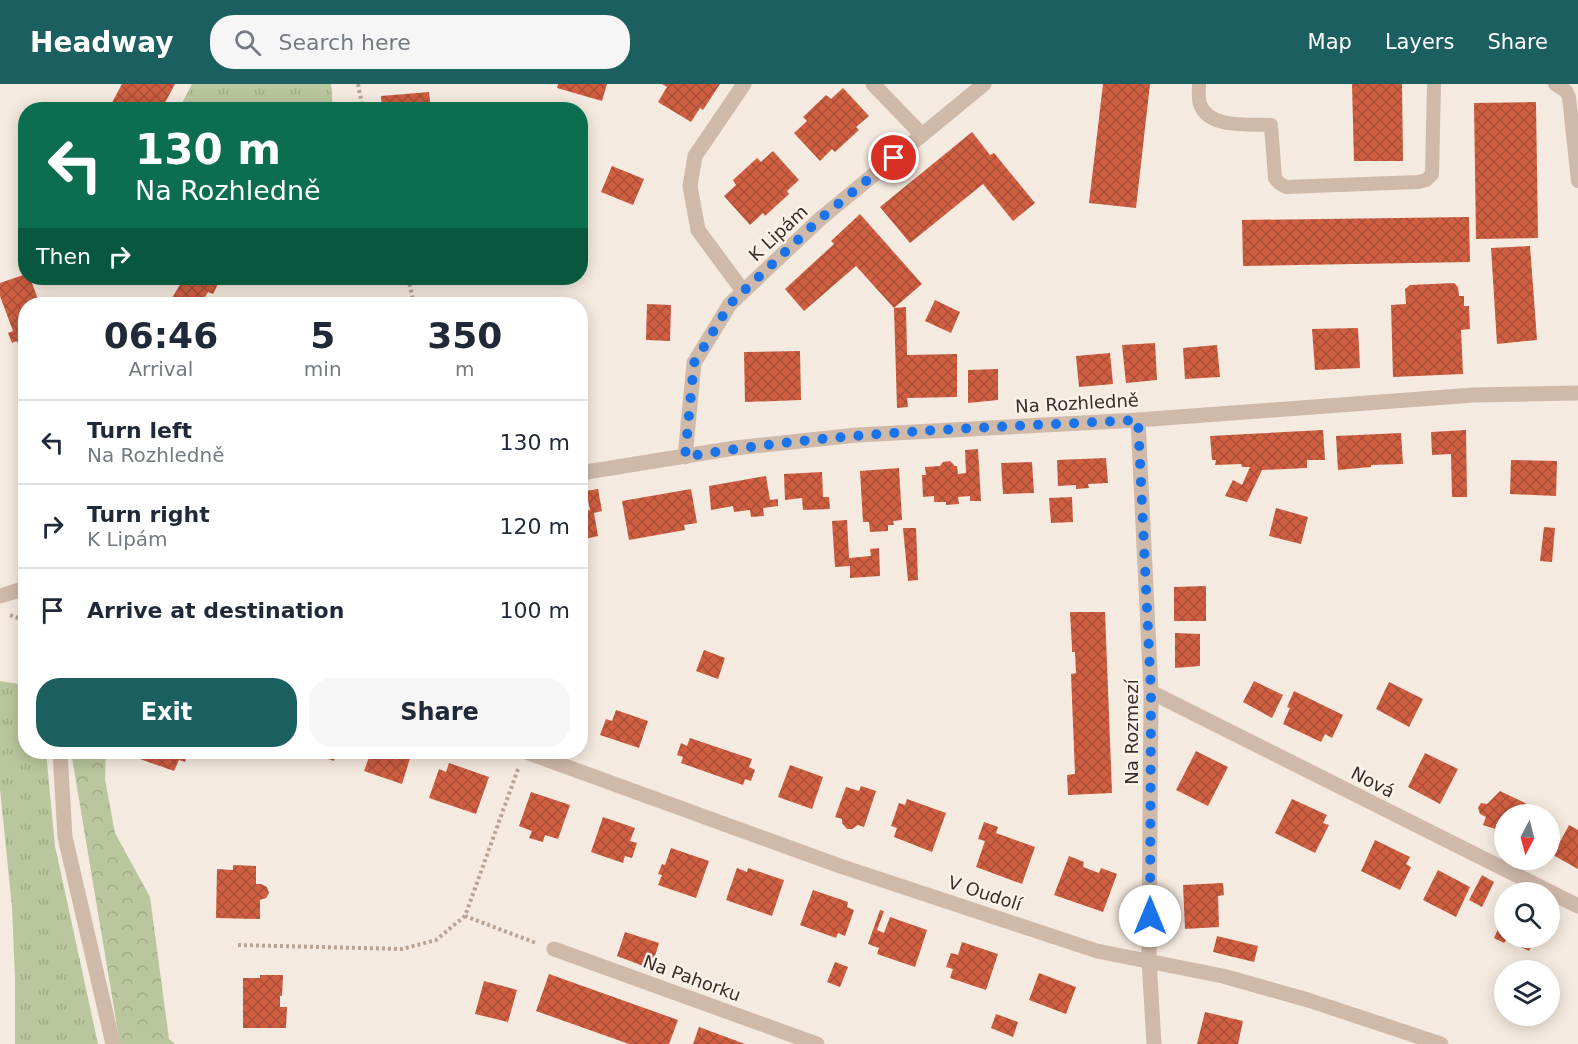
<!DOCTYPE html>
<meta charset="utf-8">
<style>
body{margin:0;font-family:"DejaVu Sans",sans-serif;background:#f6f6f7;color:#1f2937;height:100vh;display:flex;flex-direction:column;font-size:22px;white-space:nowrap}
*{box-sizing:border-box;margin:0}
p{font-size:20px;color:#747a83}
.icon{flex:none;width:33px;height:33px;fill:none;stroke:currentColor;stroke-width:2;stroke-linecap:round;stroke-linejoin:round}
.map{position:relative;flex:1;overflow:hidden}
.sheet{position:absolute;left:18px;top:213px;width:570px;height:462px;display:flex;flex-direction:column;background:#fff;border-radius:24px;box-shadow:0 3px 15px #0003}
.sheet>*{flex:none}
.guide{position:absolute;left:18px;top:18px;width:570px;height:183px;border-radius:24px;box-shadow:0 3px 15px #0003;background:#0b6e4f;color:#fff;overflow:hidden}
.needle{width:39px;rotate:187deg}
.buttons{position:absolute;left:1494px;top:720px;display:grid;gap:12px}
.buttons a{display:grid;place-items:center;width:66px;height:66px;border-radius:50%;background:#fff;box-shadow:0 3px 15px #0003;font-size:30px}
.pin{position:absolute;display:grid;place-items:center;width:51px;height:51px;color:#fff;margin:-26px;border:3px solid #fff;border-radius:50%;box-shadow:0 2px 6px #0007}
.me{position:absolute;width:66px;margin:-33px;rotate:0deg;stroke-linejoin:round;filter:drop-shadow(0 0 4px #0008)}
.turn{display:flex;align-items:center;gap:21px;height:126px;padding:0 18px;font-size:27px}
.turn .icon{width:78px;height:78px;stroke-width:2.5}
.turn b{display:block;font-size:42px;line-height:51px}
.then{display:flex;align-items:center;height:57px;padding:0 18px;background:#0003;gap:12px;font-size:22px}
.eta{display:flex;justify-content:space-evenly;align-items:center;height:102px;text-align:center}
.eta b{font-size:36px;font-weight:600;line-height:42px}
.cta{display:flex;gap:12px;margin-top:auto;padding:12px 18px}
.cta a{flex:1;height:69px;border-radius:24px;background:#1b5f61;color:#fff;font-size:24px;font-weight:600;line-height:69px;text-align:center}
.cta a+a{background:#f6f6f7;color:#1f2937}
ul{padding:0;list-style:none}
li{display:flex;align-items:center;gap:18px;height:84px;padding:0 18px;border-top:2px solid #e0e1e3}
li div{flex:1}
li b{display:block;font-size:22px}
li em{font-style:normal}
header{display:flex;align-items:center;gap:36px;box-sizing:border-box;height:84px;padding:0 30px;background:#1b5f61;color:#fff}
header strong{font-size:28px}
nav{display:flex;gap:33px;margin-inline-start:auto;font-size:21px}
.search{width:420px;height:54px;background:#f6f6f7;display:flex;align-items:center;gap:15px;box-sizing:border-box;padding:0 21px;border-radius:24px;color:#747a83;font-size:22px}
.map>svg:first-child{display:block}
</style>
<header>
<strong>Headway</strong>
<div class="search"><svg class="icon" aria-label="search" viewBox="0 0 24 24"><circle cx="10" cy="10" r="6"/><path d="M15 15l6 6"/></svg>Search here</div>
<nav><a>Map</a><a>Layers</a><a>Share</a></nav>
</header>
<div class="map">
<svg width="1578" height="960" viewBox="0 0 1578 960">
<defs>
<pattern id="grass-tufts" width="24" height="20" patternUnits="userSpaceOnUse" patternTransform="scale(1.5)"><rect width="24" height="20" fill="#bac69d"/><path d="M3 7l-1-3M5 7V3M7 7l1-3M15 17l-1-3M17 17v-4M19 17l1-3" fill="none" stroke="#a1aa87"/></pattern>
<pattern id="forest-crowns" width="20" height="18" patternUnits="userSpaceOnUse" patternTransform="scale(1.5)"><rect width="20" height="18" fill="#bac69d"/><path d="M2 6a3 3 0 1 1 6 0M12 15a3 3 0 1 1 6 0" fill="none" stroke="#a1aa87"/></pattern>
<pattern id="building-cross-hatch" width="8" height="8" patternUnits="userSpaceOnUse" patternTransform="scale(1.5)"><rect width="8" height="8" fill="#d05f42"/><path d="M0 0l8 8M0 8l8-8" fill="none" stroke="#aa4f37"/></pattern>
</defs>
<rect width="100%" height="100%" fill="#f5eadf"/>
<!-- grass -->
<path fill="url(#grass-tufts)" d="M 192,0 L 331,0 L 333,25 L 179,25 Z
M 0,597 L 19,600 L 25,612 L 26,668 L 46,668 L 55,762 L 98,960 L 15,960 L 15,895 L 12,823 L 0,705 Z"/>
<!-- forest -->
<path fill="url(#forest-crowns)" d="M 71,668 L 106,668 L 105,695 L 115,749 L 150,813 L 169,955 L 175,960 L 120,960 Z"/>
<!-- building -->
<path fill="url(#building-cross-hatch)" d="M 122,0 L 175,0 L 161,26 L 108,26 Z
M 558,0 L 607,0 L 602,17 L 557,4 Z
M 662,0 L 720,0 L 703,26 L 700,24 L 691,38 L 658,18 L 667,3 Z
M 1103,0 L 1150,0 L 1136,124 L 1089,119 Z
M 1352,0 L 1402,0 L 1403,77 L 1354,77 Z
M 843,4 L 869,32 L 856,43 L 859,46 L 835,68 L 832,65 L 820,77 L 794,49 L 807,37 L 803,33 L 826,11 L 831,15 Z
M 429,8 L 431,26 L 382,26 L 381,12 Z
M 1536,18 L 1538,154 L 1476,155 L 1474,19 Z
M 972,48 L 990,71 L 994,69 L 1035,119 L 1013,137 L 983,100 L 910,159 L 880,123 Z
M 773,67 L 799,96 L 787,107 L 789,110 L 765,132 L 763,129 L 750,141 L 724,112 L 736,101 L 733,96 L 757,74 L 761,78 Z
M 612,82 L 644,95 L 633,121 L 601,108 Z
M 860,130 L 922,200 L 894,224 L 856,182 L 804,227 L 785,205 L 834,160 L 831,157 Z
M 1469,133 L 1470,178 L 1243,182 L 1242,136 Z
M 1530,162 L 1537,256 L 1497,260 L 1491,164 Z
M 26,190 L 26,194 L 30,194 L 40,220 L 26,220 L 25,280 L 17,257 L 12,259 L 8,249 L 13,247 L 0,212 L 0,199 Z
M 184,194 L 224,194 L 218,200 L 213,210 L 208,208 L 201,220 L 169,219 Z
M 1454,199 L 1458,203 L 1459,212 L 1464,212 L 1464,222 L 1469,222 L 1470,245 L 1461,246 L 1463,290 L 1393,293 L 1391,221 L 1406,220 L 1405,205 L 1410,201 Z
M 935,216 L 960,228 L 951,249 L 925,237 Z
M 647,220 L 671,221 L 670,257 L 646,256 Z
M 906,223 L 907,271 L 957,270 L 957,313 L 907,314 L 908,323 L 897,324 L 894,224 Z
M 1358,244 L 1360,284 L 1315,286 L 1312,245 Z
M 1155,259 L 1157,296 L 1126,299 L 1122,261 Z
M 1217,261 L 1220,293 L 1185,295 L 1183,264 Z
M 800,267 L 801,316 L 745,318 L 744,268 Z
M 1110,269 L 1113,300 L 1079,303 L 1076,272 Z
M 998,285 L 998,316 L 968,319 L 968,286 Z
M 1323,346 L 1325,376 L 1307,376 L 1307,384 L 1262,386 L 1247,418 L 1225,412 L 1233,396 L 1242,401 L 1250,383 L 1242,383 L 1241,380 L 1215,381 L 1216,376 L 1212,376 L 1210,352 Z
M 1466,346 L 1467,413 L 1452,413 L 1451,370 L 1432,371 L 1431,348 Z
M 1401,349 L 1403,380 L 1371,381 L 1371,383 L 1338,386 L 1336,352 Z
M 978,365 L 981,417 L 970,417 L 970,412 L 958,413 L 959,420 L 946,421 L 946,418 L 934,418 L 934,412 L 923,413 L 922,391 L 926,391 L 925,383 L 940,382 L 943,378 L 950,377 L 955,382 L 957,382 L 958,390 L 966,389 L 965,366 Z
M 1106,374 L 1108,399 L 1088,400 L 1089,404 L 1076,405 L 1076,401 L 1058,402 L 1057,376 Z
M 1511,376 L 1557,377 L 1556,412 L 1510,410 Z
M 1032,378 L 1034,409 L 1003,410 L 1001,379 Z
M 899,384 L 902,436 L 893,437 L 894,441 L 888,441 L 888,447 L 870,448 L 869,438 L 863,438 L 860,387 Z
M 822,388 L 823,413 L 829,413 L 830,425 L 803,426 L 802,414 L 785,416 L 784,390 Z
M 766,392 L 770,416 L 778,415 L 778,422 L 763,424 L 764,432 L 751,433 L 750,426 L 734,428 L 733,422 L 711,426 L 709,402 Z
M 598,405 L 602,427 L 594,429 L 598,452 L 580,456 L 580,427 L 590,426 L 586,407 Z
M 691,405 L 697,439 L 684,441 L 685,446 L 629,456 L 622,417 Z
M 1072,413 L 1073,438 L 1051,439 L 1049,414 Z
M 1276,424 L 1308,433 L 1301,460 L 1269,452 Z
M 847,436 L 849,474 L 871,472 L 870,465 L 879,464 L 880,492 L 850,494 L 850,482 L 835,483 L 832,437 Z
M 1544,443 L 1555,444 L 1552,478 L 1540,477 Z
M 903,444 L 916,444 L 918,496 L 908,497 Z
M 1206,502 L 1206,537 L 1174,537 L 1174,503 Z
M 1070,528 L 1105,528 L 1112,709 L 1068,711 L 1067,691 L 1075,690 L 1071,590 L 1076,589 L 1075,568 L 1072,568 L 1072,563 Z
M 1175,549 L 1200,550 L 1200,582 L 1175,584 Z
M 704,566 L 725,574 L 718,595 L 696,587 Z
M 1254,597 L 1283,611 L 1272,634 L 1243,618 Z
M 1389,598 L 1423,615 L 1409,643 L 1376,625 Z
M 1294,607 L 1343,631 L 1332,654 L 1325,650 L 1321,658 L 1283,640 L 1290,624 L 1287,623 Z
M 616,626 L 648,637 L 639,664 L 600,651 L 606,635 L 612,637 Z
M 690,654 L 752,675 L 749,683 L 755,686 L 751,697 L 745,695 L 743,701 L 681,679 L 683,673 L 677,671 L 681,659 L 687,662 Z
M 1196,667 L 1228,683 L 1208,722 L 1176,706 Z
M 139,668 L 188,668 L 185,678 L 179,676 L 174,687 L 137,674 Z
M 307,668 L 337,668 L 334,677 Z
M 371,668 L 412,668 L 402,700 L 364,687 Z
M 1425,669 L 1458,685 L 1440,720 L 1408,703 Z
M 449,679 L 489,693 L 476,730 L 429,714 L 439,685 L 446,688 Z
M 790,681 L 823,693 L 812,725 L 778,713 Z
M 861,702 L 876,707 L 864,743 L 858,741 L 852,745 L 847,745 L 842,739 L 842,735 L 835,733 L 846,703 L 859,707 Z
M 1500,707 L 1533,723 L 1530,730 L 1504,730 L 1504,748 L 1483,741 L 1486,733 L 1480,730 L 1478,724 L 1481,719 L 1487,720 Z
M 531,708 L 570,721 L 558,755 L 545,751 L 543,758 L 529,754 L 532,747 L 519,742 Z
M 907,715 L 946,729 L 932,768 L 894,753 L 897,744 L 891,742 L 899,719 L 905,721 Z
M 1292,715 L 1327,731 L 1323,739 L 1329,741 L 1315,769 L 1275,749 Z
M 603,733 L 635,744 L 630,757 L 637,759 L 632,774 L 625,772 L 623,779 L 591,768 Z
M 984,738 L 998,743 L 996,749 L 1035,763 L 1022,800 L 976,783 L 985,757 L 978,755 Z
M 1569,741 L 1578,746 L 1578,785 L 1553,771 Z
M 1375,756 L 1410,773 L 1406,780 L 1411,783 L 1400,806 L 1361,787 Z
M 671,764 L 709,777 L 696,814 L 658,801 L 662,791 L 658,790 L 662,780 L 665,781 Z
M 1069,772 L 1084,778 L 1083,783 L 1099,789 L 1101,784 L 1117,790 L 1103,828 L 1054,811 Z
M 233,781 L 256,782 L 256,800 L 261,800 L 267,803 L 269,809 L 266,814 L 260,816 L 260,835 L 216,834 L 217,785 L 233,786 Z
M 737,784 L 747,788 L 748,784 L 784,796 L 772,832 L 726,816 Z
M 1438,786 L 1470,803 L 1456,833 L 1423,816 Z
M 1482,791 L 1494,798 L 1482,823 L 1469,816 Z
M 1223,799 L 1224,811 L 1218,812 L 1219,843 L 1185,845 L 1183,801 Z
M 813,806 L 848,818 L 847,823 L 854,826 L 845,852 L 838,849 L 836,854 L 800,841 Z
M 880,826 L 884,827 L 877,846 L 884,849 L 890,833 L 927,846 L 915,883 L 877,870 L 879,864 L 868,860 Z
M 1504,832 L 1504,854 L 1536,854 L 1529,867 L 1506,856 L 1504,859 L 1494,854 Z
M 625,848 L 659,859 L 651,885 L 617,872 Z
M 1217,852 L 1258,862 L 1254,878 L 1213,868 Z
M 962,858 L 998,870 L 986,906 L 950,894 L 953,885 L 946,883 L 951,869 L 958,871 Z
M 835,878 L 848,883 L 840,903 L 827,898 Z
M 1039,889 L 1076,903 L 1066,930 L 1029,916 Z
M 549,890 L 678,936 L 669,960 L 629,960 L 536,927 Z
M 260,891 L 283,891 L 282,912 L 280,912 L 280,923 L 287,923 L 286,944 L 243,944 L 243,894 L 260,894 Z
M 484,897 L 517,906 L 508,938 L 475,930 Z
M 1205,928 L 1243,937 L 1238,960 L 1197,960 Z
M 996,930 L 1018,938 L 1013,953 L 991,944 Z
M 699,943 L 745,960 L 693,960 Z"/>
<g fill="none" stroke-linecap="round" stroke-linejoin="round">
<!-- path -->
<path stroke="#bba393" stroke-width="4" stroke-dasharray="3 3" stroke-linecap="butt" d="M 358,0 L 363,26
M 408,194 L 414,220
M 10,531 L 26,537
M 494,668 L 508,672
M 518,685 L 465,832 L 536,859
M 238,861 L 402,865 L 436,856 L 465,832"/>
<!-- service -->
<path stroke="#cfb9a9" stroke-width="14" d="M 1199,0 C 1199,6 1198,14 1200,20 C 1208,45 1250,40 1271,41 L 1275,94 L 1279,99 L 1286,103 L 1418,98 L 1426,96 L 1432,90 L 1434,0
M 1555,0 L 1566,7 L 1569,13 L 1578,97"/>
<!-- minor -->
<path stroke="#cfb9a9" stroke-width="15" d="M 873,0 L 922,51
M 743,207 L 698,146 L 690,102 L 695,72 L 744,0
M 1138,336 L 1151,608 L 1149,876 L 1154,960
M 685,373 L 694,279 L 730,220 L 820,135 L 984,0
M 1151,608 L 1578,822
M 60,668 L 65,753 L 113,960
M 526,668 L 840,782 L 1097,867 L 1223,892 L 1308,916 L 1441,960
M 554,865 L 817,960"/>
<!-- tertiary -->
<path stroke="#cfb9a9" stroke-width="15" d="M 580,389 L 735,364 L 857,351 L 1138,336 L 1474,311 L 1578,309
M 0,512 L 26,504"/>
</g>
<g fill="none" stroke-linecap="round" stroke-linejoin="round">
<!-- route -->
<path stroke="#1a73e8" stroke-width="10" stroke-dasharray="0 18" d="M 894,74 L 820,135 L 730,220 L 694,279 L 685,373 C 835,347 987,344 1138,336 L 1151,608 L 1150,832"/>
</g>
<g text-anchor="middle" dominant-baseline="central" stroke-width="4.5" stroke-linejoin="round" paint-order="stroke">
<!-- street labels -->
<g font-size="18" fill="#3b2e29" stroke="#fcf4ec">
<text transform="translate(778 149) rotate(-43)">K Lipám</text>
<text transform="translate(1077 319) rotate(-3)">Na Rozhledně</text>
<text transform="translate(1131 648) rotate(-90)">Na Rozmezí</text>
<text transform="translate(1373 698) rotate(27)">Nová</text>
<text transform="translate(985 809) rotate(18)">V Oudolí</text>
<text transform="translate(692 894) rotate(20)">Na Pahorku</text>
</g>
</g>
</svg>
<div class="buttons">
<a><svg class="needle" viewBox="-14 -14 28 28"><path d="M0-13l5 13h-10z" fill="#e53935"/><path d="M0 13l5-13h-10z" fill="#747a83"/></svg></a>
<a><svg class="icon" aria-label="search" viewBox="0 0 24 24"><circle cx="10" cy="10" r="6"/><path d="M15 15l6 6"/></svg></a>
<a><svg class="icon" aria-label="layers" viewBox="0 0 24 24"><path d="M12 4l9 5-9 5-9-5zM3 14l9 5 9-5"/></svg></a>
</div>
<div class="pin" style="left:894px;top:74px;background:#d93025"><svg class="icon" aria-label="arrive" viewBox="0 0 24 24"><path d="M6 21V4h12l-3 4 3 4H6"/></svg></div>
<svg class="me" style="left:1150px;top:832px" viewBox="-20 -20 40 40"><circle r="19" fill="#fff"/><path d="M0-13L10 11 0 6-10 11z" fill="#1a73e8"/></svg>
<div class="guide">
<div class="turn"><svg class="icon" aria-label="left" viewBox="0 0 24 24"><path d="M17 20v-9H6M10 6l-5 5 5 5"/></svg><div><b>130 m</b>Na Rozhledně</div></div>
<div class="then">Then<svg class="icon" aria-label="right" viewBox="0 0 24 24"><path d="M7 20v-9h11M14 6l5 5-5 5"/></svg></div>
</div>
<section class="sheet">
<div class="eta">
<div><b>06:46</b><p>Arrival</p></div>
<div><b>5</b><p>min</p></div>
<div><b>350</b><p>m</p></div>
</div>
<ul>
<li><svg class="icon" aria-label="left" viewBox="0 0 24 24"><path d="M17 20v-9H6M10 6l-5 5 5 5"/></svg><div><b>Turn left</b><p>Na Rozhledně</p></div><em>130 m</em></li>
<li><svg class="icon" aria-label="right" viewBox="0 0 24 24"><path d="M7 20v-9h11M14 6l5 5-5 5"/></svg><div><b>Turn right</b><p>K Lipám</p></div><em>120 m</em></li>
<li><svg class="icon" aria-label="arrive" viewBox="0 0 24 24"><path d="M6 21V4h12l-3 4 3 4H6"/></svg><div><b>Arrive at destination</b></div><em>100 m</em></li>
</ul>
<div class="cta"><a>Exit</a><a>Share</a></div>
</section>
</div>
